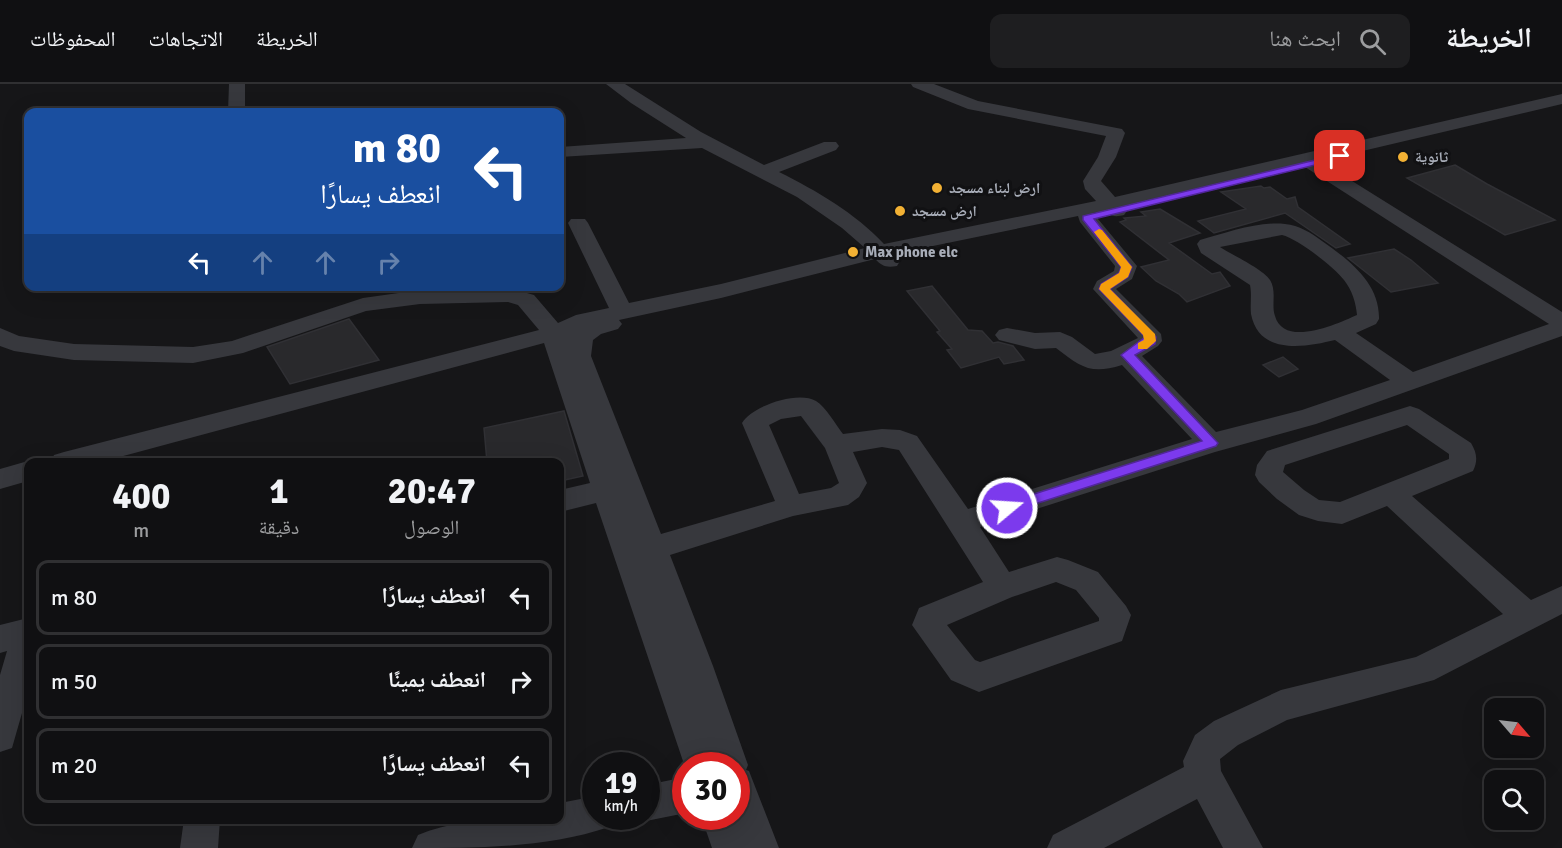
<!DOCTYPE html>
<html lang="ar">
<meta charset="utf-8">
<style>
body{margin:0;font-family:Signika,"Noto Naskh Arabic",sans-serif;background:#1e1e20;color:#f1f3f6;direction:rtl;height:100vh;display:flex;flex-direction:column;font-size:22px;white-space:nowrap}
*{box-sizing:border-box;margin:0}
p{font-size:20px;color:#9c9d9f}
.icon{flex:none;width:33px;height:33px;fill:none;stroke:currentColor;stroke-width:2;stroke-linecap:round;stroke-linejoin:round}
.map{position:relative;flex:1;overflow:hidden;direction:ltr}
.sheet{position:absolute;left:24px;top:374px;width:540px;height:366px;display:flex;flex-direction:column;background:#101012;border-radius:12px;box-shadow:0 6px 24px #0002,0 0 0 2px #303032;direction:rtl}
.sheet>*{flex:none}
.hud{position:absolute;left:24px;top:24px;width:540px;height:183px;border-radius:12px;box-shadow:0 6px 24px #0002,0 0 0 2px #303032;direction:rtl;background:#1a4fa0;color:#fff;overflow:hidden}
.needle{width:39px;rotate:118deg}
.buttons{position:absolute;left:1484px;top:614px;display:grid;gap:12px}
.buttons a{display:grid;place-items:center;width:60px;height:60px;border-radius:12px;background:#101012;box-shadow:0 6px 24px #0002,0 0 0 2px #303032;font-size:30px}
.speed{position:absolute;left:582px;top:668px;display:flex;gap:12px;font-size:30px;font-weight:700;text-align:center}
.speed>*{display:grid;place-content:center;width:78px;height:78px;border-radius:50%;background:#101012;box-shadow:0 6px 24px #0002,0 0 0 2px #303032;line-height:1}
.speed small{font-size:15px;font-weight:400}
.speed .limit{border:9px solid #d22;background:#fff;color:#111}
.pin{position:absolute;display:grid;place-items:center;width:51px;height:51px;color:#fff;margin:-26px;border-radius:12px;box-shadow:0 3px 9px #0006}
.me{position:absolute;width:66px;margin:-33px;rotate:72deg;stroke-linejoin:round;filter:drop-shadow(0 0 4px #0008)}
.turn{display:flex;align-items:center;gap:21px;height:126px;padding:0 24px;font-size:27px}
.turn .icon{width:78px;height:78px;stroke-width:2.5}
.turn b{display:block;font-size:42px;line-height:51px}
.lanes{display:flex;align-items:center;height:57px;padding:0 24px;background:#0003;justify-content:center;gap:30px;direction:ltr}
.lanes .off{opacity:.35}
.eta{display:flex;justify-content:space-evenly;align-items:center;height:102px;text-align:center}
.eta b{font-size:36px;font-weight:700;line-height:42px}
ul{padding:0;list-style:none}
li{display:flex;align-items:center;gap:18px;height:75px;margin:0 12px 9px;padding:0 12px;border:3px solid #303032;border-radius:12px}
li div{flex:1}
li b{display:block;font-size:22px}
li em{font-style:normal}
header{display:flex;align-items:center;gap:36px;box-sizing:border-box;height:84px;padding:0 30px;background:#101012;border-bottom:2px solid #303032}
header strong{font-size:28px}
nav{display:flex;gap:33px;margin-inline-start:auto;font-size:21px}
.search{width:420px;height:54px;background:#1e1e20;display:flex;align-items:center;gap:15px;box-sizing:border-box;padding:0 21px;border-radius:12px;color:#9c9d9f;font-size:22px}
.map>svg:first-child{display:block}
</style>
<header>
<strong>الخريطة</strong>
<div class="search"><svg class="icon" aria-label="search" viewBox="0 0 24 24"><circle cx="10" cy="10" r="6"/><path d="M15 15l6 6"/></svg>ابحث هنا</div>
<nav><a>الخريطة</a><a>الاتجاهات</a><a>المحفوظات</a></nav>
</header>
<div class="map">
<svg width="1562" height="764" viewBox="0 0 1562 764">
<rect width="100%" height="100%" fill="#161618"/>
<!-- building -->
<path fill="#29292c" stroke="#303034" stroke-width="1.5" d="M 1455,81 L 1487,100 L 1555,136 L 1505,151 L 1407,94 Z
M 1261,102 L 1264,104 L 1270,103 L 1287,115 L 1295,113 L 1298,123 L 1350,160 L 1336,164 L 1285,129 L 1214,149 L 1198,137 L 1246,125 L 1221,108 Z
M 1160,125 L 1200,149 L 1169,159 L 1212,190 L 1220,188 L 1230,202 L 1187,218 L 1179,210 L 1156,197 L 1141,183 L 1169,176 L 1120,138 L 1126,136 L 1124,134 L 1146,132 L 1141,128 Z
M 1394,165 L 1411,176 L 1438,199 L 1391,208 L 1348,174 Z
M 932,202 L 968,246 L 982,247 L 993,259 L 998,258 L 1013,262 L 1024,276 L 1004,280 L 999,273 L 961,284 L 947,266 L 952,265 L 937,248 L 940,247 L 907,207 Z
M 349,235 L 379,276 L 290,300 L 267,263 Z
M 1283,273 L 1298,285 L 1279,293 L 1263,281 Z
M 564,327 L 583,392 L 560,397 L 560,378 L 487,378 L 484,344 Z"/>
<g fill="none" stroke-linecap="round" stroke-linejoin="round">
<!-- minor -->
<path fill="#37383d" fill-rule="evenodd" d="M 229,0 L 245,0 L 245,28 L 228,28 Z
M 606,0 L 625,0 L 701,48 L 764,81 L 824,58 L 836,58 L 839,62 L 836,66 L 779,88 C 817,107 855,129 884,160 L 1096,117 L 1085,105 L 1083,97 L 1098,73 L 1106,52 L 968,25 L 913,3 L 911,0 L 934,0 L 978,17 L 1122,45 L 1125,49 L 1116,73 L 1101,97 L 1115,113 L 1562,10 L 1562,20 L 1320,77 L 1562,228 L 1562,252 L 1316,340 L 1215,368 L 980,443 L 1009,488 L 1057,473 L 1068,476 L 1098,488 L 1126,522 L 1131,531 L 1122,557 L 979,608 L 951,596 L 912,541 L 919,524 L 983,498 L 899,366 L 882,363 L 853,368 L 867,399 L 859,413 L 848,421 L 793,432 L 670,471 L 713,582 L 748,681 L 746,686 L 749,687 L 779,764 L 712,764 L 701,732 L 736,732 L 736,681 L 686,681 L 686,686 L 596,419 L 560,428 L 560,406 L 590,399 L 544,259 L 101,378 L 51,378 L 54,371 L 64,368 L 539,246 L 518,221 L 508,218 L 420,220 L 366,227 L 243,269 L 193,279 L 74,276 L 14,267 L 0,262 L 0,244 L 19,252 L 74,260 L 193,263 L 232,257 L 363,214 L 420,206 L 509,204 L 534,211 L 558,239 L 576,231 L 609,224 L 568,139 L 571,135 L 585,135 L 588,139 L 629,219 L 721,200 L 865,164 L 842,144 L 797,113 L 702,64 L 560,73 L 560,63 L 686,54 L 631,19 ZM 1302,81 L 1549,240 L 1413,288 L 1356,249 L 1376,240 L 1379,235 C 1380,199 1349,176 1322,157 C 1311,149 1299,141 1285,140 C 1258,137 1226,149 1200,156 L 1197,160 L 1201,169 L 1250,201 C 1252,211 1250,220 1251,230 C 1259,272 1306,263 1335,256 L 1390,296 L 1302,326 L 1216,348 L 1142,272 L 1158,262 L 1162,257 L 1161,250 L 1116,205 L 1132,195 L 1137,182 L 1093,129 L 1106,127 C 1112,133 1116,133 1124,131 L 1127,127 L 1124,123 ZM 1078,132 L 1080,138 L 1115,182 L 1114,187 L 1097,197 L 1093,205 L 1138,254 L 1111,267 L 1095,270 L 1072,253 L 1060,248 L 1035,249 L 1007,244 L 999,246 L 995,251 L 999,256 L 1035,265 L 1056,264 C 1081,283 1090,291 1122,281 L 1192,355 L 968,425 L 917,352 L 900,346 L 882,345 L 843,350 C 836,341 826,323 816,317 C 798,306 752,322 742,339 L 775,417 L 661,450 L 591,272 L 593,256 L 601,250 L 618,245 L 622,240 L 619,236 L 721,214 L 875,175 C 882,182 886,184 897,182 L 900,177 L 894,170 ZM 1282,151 C 1298,155 1334,183 1344,196 C 1352,206 1356,219 1357,231 C 1337,240 1284,264 1275,232 C 1271,221 1277,207 1270,196 C 1263,185 1232,171 1220,163 ZM 801,332 L 825,364 L 839,399 L 831,404 L 799,410 L 769,341 L 781,335 ZM 1056,498 L 1076,506 L 1099,534 L 1099,537 L 980,578 L 975,576 L 947,541 L 1012,513 Z
M 1410,322 L 1419,325 L 1471,359 C 1477,369 1478,377 1473,387 L 1412,412 L 1531,516 L 1562,502 L 1562,530 L 1434,596 L 1287,636 L 1238,661 L 1220,675 L 1221,687 L 1263,764 L 1223,764 L 1197,715 L 1104,764 L 1047,764 L 1053,751 L 1184,683 L 1183,677 L 1195,651 L 1214,637 L 1281,606 L 1416,573 L 1503,530 L 1387,422 L 1342,440 L 1318,437 L 1299,431 L 1277,415 L 1259,398 L 1255,391 L 1257,381 L 1267,367 ZM 1407,341 L 1449,370 L 1449,375 L 1340,418 L 1319,416 L 1304,406 L 1283,388 L 1285,381 Z
M 28,377 L 32,378 L 28,378 L 28,397 L 0,405 L 0,385 Z
M 28,534 L 28,608 L 12,664 L 0,668 L 0,591 L 7,567 L 0,569 L 0,541 Z
M 686,693 L 686,729 L 646,737 L 633,732 L 646,732 L 646,701 Z
M 596,712 L 596,732 L 614,732 L 609,743 C 547,764 478,764 412,764 L 418,751 C 463,732 512,735 560,735 L 560,719 Z
M 184,735 L 220,735 L 218,764 L 180,764 Z"/>
</g>
<!-- route -->
<path fill="#7c3aed" stroke="#51269a" stroke-width="1.5" d="M 1340,70 L 1344,70 L 1344,74 L 1094,135 L 1132,183 L 1128,193 L 1110,205 L 1156,253 L 1155,260 L 1135,271 L 1218,359 L 1216,362 L 1007,429 L 1002,428 L 1000,424 L 1002,420 L 1202,357 L 1121,271 L 1145,253 L 1099,205 L 1101,200 L 1119,189 L 1121,183 L 1083,136 L 1083,132 Z"/>
<!-- slow -->
<path fill="#f59e0b" d="M 1099,145 L 1102,146 L 1132,183 L 1128,193 L 1110,205 L 1155,250 L 1156,257 L 1147,265 L 1138,265 L 1138,259 L 1144,256 L 1143,251 L 1099,205 L 1101,200 L 1119,189 L 1121,183 L 1094,148 Z"/>
<!-- markers -->
<g fill="#f2b134" stroke="#111113" stroke-width="2">
<circle cx="1403" cy="73" r="6"/>
<circle cx="937" cy="104" r="6"/>
<circle cx="900" cy="127" r="6"/>
<circle cx="853" cy="168" r="6"/>
</g>
<g text-anchor="middle" dominant-baseline="central" stroke-width="6" stroke-linejoin="round" paint-order="stroke">
<!-- far-poi labels -->
<g font-size="15" font-weight="bold" fill="#a8adb8" stroke="#111113" text-anchor="start">
<text x="1415" y="73">ثانوية</text>
<text x="949" y="104">ارض لبناء مسجد</text>
<text x="912" y="127">ارض مسجد</text>
<text x="865" y="168">Max phone elc</text>
</g>
</g>
</svg>
<div class="buttons">
<a><svg class="needle" viewBox="-14 -14 28 28"><path d="M0-13l5 13h-10z" fill="#e53935"/><path d="M0 13l5-13h-10z" fill="#9c9d9f"/></svg></a>
<a><svg class="icon" aria-label="search" viewBox="0 0 24 24"><circle cx="10" cy="10" r="6"/><path d="M15 15l6 6"/></svg></a>
</div>
<div class="speed"><div>19<small>km/h</small></div><div class="limit">30</div></div>
<div class="pin" style="left:1340px;top:72px;background:#d93025"><svg class="icon" aria-label="arrive" viewBox="0 0 24 24"><path d="M6 21V4h12l-3 4 3 4H6"/></svg></div>
<svg class="me" style="left:1007px;top:424px" viewBox="-20 -20 40 40"><circle r="17" fill="#7c3aed" stroke="#fff" stroke-width="3"/><path d="M0-11L8 9 0 5-8 9z" fill="#fff"/></svg>
<div class="hud">
<div class="turn"><svg class="icon" aria-label="left" viewBox="0 0 24 24"><path d="M17 20v-9H6M10 6l-5 5 5 5"/></svg><div><b>80 m</b>انعطف يسارًا</div></div>
<div class="lanes"><svg class="icon" aria-label="left" viewBox="0 0 24 24"><path d="M17 20v-9H6M10 6l-5 5 5 5"/></svg><svg class="icon off" aria-label="ahead" viewBox="0 0 24 24"><path d="M12 20V5M6 11l6-6 6 6"/></svg><svg class="icon off" aria-label="ahead" viewBox="0 0 24 24"><path d="M12 20V5M6 11l6-6 6 6"/></svg><svg class="icon off" aria-label="right" viewBox="0 0 24 24"><path d="M7 20v-9h11M14 6l5 5-5 5"/></svg></div>
</div>
<section class="sheet">
<div class="eta">
<div><b>20:47</b><p>الوصول</p></div>
<div><b>1</b><p>دقيقة</p></div>
<div><b>400</b><p>m</p></div>
</div>
<ul>
<li><svg class="icon" aria-label="left" viewBox="0 0 24 24"><path d="M17 20v-9H6M10 6l-5 5 5 5"/></svg><div><b>انعطف يسارًا</b></div><em>80 m</em></li>
<li><svg class="icon" aria-label="right" viewBox="0 0 24 24"><path d="M7 20v-9h11M14 6l5 5-5 5"/></svg><div><b>انعطف يمينًا</b></div><em>50 m</em></li>
<li><svg class="icon" aria-label="left" viewBox="0 0 24 24"><path d="M17 20v-9H6M10 6l-5 5 5 5"/></svg><div><b>انعطف يسارًا</b></div><em>20 m</em></li>
</ul>
</section>
</div>
